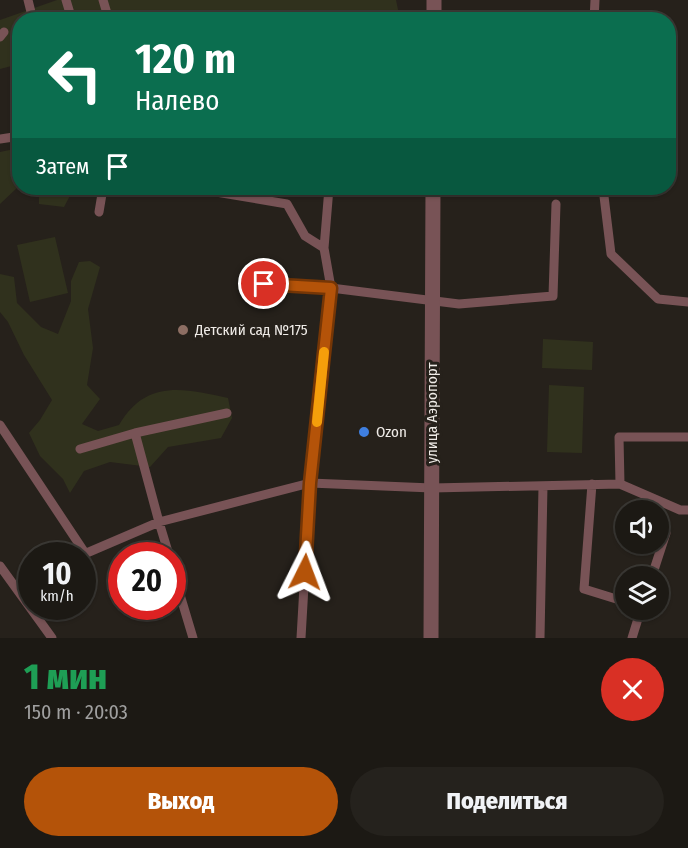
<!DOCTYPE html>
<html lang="ru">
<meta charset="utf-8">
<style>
body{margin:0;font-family:"Fira Sans Condensed",sans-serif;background:#25221d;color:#f1f3f6;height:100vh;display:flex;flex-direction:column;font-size:22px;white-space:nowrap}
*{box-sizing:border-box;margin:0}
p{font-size:20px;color:#a0a0a0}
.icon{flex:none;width:33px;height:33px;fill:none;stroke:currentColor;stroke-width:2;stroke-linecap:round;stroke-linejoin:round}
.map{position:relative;height:638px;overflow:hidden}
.side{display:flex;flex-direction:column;background:#1c1914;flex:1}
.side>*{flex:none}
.hud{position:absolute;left:12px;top:12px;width:664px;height:183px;border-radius:24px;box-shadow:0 2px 4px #0004,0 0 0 2px #3a3834;background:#0b6e4f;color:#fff;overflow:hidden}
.controls{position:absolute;left:615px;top:500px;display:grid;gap:12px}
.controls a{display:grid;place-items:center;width:54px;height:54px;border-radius:50%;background:#1c1914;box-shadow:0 2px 4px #0004,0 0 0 2px #3a3834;font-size:30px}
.speed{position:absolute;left:18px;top:542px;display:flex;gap:12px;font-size:30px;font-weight:700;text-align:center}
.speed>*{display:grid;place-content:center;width:78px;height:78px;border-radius:50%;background:#1c1914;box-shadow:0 2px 4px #0004,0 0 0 2px #3a3834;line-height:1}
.speed small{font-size:15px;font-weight:400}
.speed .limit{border:9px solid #d22;background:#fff;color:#111}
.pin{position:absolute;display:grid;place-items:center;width:51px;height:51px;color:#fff;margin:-26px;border:3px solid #fff;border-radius:50%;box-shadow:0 2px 6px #0007}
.me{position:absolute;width:66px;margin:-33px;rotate:3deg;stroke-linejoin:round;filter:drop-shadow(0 0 4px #0008)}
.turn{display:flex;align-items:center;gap:21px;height:126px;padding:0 24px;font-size:27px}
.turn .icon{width:78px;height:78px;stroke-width:2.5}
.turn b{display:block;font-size:42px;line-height:51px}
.then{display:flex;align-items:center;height:57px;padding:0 24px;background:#0003;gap:12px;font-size:22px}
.round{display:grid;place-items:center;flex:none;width:63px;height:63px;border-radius:32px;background:#25221d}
.head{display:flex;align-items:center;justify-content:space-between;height:102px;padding:0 24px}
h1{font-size:36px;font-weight:800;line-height:45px;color:#1e9e55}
.button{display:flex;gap:12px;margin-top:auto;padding:12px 24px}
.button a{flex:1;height:69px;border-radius:36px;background:#b45309;color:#fff;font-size:24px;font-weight:800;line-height:69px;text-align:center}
.button a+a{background:#25221d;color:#f1f3f6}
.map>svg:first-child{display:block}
</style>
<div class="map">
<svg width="688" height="638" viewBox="0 0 688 638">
<rect width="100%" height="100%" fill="#26211b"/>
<!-- green -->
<path fill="#30311d" d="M 57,0 L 396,0 L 400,19 L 20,20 L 19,64 L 0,69 L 0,20 Z
M 19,148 L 19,186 L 0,204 L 0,152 Z
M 39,188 L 74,188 L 64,207 L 39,204 Z
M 55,237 L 68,293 L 30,302 L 17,245 Z
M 90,261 L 100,267 L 88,309 L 93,348 L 87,385 L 100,399 L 82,424 L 98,431 L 119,425 C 146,379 183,388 228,398 L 232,418 L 221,438 L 168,447 L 150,467 L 110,462 L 84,471 L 70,493 L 63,479 L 40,456 L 29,433 L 40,420 L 52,400 L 24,355 L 8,322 L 0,312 L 0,274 L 14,277 L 17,303 L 41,327 L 58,334 L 71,301 L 71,281 L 79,262 Z
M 543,339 L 593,342 L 592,370 L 542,368 Z
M 549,385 L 584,387 L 582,453 L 547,452 Z"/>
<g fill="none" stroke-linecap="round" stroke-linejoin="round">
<!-- service -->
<path stroke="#785356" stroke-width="9" d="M 28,0 L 33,20
M 66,0 L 72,20
M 103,0 L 109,20
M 594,20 L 595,0
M 0,37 L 4,32
M 0,139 L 20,136
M 192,188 L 287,204 L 305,236 L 324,248
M 603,188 L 611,254 L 658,299 L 688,302
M 99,212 L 103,188
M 264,284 L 331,288 L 324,248 L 329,188
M 0,425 L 85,553
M 80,449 L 135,433 L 227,413
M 592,484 L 584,589 L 626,602
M 620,484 L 680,510 L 688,510
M 82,555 L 159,522 L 135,433
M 169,555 L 159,522 L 310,483 L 432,488 L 620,484 L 619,437 L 688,437
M 0,566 L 52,638
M 172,568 L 193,638
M 652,576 L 666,533
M 301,638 L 310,483 L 331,288 L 459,304 L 553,296 L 556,204
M 540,638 L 543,486
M 632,638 L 641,609"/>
<!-- minor -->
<path stroke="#785356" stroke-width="15" d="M 434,20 L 434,0
M 431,638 L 433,188"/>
</g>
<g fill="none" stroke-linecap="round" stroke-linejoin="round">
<!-- route casing -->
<g stroke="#753606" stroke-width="15">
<path id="route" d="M 264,284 L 331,288 L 310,483 L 305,572"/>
</g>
<!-- route -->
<use href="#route" stroke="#b45309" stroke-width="10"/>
<!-- slow -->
<path stroke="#f59e0b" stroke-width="10" d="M 317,422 L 324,352"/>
</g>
<!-- markers -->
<circle fill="#8d6e63" stroke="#26211b" stroke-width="2" cx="183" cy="330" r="6"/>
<circle fill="#3f7fe0" stroke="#26211b" stroke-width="2" cx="364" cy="432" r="6"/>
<g text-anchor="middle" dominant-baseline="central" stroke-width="6" stroke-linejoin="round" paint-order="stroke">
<!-- poi labels -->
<g font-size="15" fill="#f0ece8" stroke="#26211b" text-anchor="start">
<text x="195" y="330">Детский сад №175</text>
<text x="376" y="432">Ozon</text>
</g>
<!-- street labels -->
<g font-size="15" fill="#f0ece8" stroke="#26211b">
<text transform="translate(432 413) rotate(-90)">улица Аэропорт</text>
</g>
</g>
</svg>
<div class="controls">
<a><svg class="icon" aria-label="sound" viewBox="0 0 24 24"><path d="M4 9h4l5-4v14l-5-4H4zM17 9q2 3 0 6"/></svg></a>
<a><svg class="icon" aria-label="layers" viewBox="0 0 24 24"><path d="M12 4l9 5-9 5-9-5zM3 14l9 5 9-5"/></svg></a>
</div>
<div class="speed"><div>10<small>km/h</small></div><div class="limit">20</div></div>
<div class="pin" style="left:264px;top:284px;background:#d93025"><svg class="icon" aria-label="arrive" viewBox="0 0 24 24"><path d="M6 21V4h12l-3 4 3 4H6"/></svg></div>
<svg class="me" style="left:305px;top:572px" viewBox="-20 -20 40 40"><path d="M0-17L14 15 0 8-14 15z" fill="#b45309" stroke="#fff" stroke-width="4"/></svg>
<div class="hud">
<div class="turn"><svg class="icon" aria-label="left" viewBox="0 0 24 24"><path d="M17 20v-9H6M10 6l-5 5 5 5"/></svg><div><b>120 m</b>Налево</div></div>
<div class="then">Затем<svg class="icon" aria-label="arrive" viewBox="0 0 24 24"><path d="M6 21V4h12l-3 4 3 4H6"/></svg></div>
</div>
</div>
<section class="side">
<div class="head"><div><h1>1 мин</h1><p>150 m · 20:03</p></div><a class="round" style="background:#d93025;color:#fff"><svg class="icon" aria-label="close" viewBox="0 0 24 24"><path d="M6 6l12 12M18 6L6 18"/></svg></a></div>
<div class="button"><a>Выход</a><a>Поделиться</a></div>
</section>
